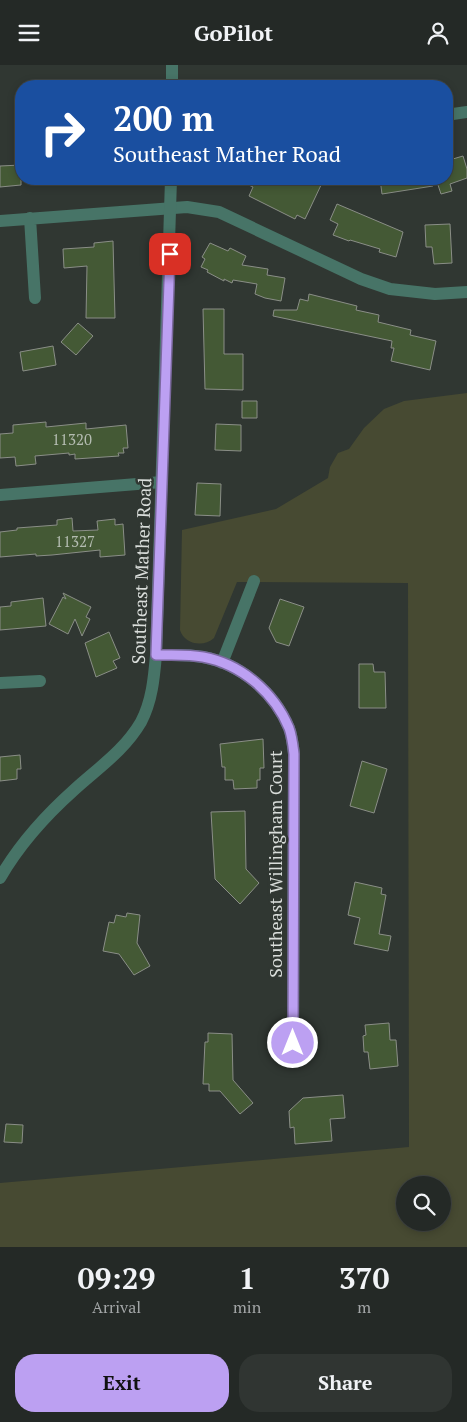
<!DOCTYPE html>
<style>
body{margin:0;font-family:"PT Serif",serif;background:#303532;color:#f1f3f6;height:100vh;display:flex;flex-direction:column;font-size:19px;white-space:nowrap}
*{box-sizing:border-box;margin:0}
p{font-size:16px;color:#a3a6a7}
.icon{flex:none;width:28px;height:28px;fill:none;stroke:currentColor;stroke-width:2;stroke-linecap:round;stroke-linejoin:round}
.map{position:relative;height:1182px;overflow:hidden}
.details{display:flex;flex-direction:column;background:#242926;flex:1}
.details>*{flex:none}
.hud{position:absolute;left:15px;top:15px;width:438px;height:105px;border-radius:20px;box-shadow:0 2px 8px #0003,0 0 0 1px #414543;background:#1a4fa0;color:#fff;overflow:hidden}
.tools{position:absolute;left:396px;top:1111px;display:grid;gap:10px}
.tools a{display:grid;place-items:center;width:55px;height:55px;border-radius:50%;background:#242926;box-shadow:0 2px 8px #0003,0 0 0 1px #414543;font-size:25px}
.pin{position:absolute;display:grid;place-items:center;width:42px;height:42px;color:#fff;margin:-21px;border-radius:10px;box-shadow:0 2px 8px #0006}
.me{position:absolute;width:55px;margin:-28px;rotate:0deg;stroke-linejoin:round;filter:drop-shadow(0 0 4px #0008)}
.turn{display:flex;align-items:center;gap:18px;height:105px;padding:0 15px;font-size:22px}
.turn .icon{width:65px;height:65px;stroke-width:2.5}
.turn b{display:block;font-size:35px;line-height:42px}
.eta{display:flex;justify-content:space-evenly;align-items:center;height:85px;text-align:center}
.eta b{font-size:30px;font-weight:600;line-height:35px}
.button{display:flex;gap:10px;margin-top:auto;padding:10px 15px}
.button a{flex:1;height:58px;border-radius:20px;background:#bca0f2;color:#111;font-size:20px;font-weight:600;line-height:58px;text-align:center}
.button a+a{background:#303532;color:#f1f3f6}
header{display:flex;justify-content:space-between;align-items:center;height:65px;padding:0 15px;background:#242926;font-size:22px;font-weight:600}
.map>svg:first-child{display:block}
</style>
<header><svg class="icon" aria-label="menu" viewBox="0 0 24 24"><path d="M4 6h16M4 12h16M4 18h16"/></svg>GoPilot<svg class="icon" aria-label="person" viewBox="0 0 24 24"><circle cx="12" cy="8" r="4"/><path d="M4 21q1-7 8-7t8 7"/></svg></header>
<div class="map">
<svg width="467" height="1182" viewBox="0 0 467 1182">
<rect width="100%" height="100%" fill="#303732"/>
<!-- green -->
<path fill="#474a32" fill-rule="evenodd" d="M 467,328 L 467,1182 L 0,1182 L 0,1118 L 409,1082 L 408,518 L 237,517 L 214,573 C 203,583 184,579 180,565 L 182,465 L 276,444 L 328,413 L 330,402 L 338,388 L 349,384 L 364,363 L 384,344 L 404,336 ZM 405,1120 L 442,1120 L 442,1158 L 405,1158 Z"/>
<!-- building -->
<path fill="#445935" stroke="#8a8e87" d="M 463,91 L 467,104 L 467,113 L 450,119 L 452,126 L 441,129 L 436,114 L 446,114 L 446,96 Z
M 21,100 L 21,120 L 0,122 L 0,101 Z
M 236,114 L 313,114 L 322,118 L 305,154 L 297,150 L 295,154 L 249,131 L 253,122 Z
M 380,114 L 433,114 L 433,121 L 382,129 Z
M 337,139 L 403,167 L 396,192 L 379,187 L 380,184 L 350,175 L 349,176 L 333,170 L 338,159 L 330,155 Z
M 450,159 L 452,198 L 434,199 L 432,182 L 426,182 L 425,160 Z
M 113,176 L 115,253 L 86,253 L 87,201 L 64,203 L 63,184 L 94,182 L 94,178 Z
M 210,178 L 228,186 L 230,183 L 246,191 L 242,200 L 268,204 L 267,210 L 285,213 L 281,236 L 265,233 L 255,229 L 257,219 L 233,215 L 232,218 L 224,214 L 224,216 L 207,207 L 208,205 L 201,202 L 205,194 L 202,192 Z
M 309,229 L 357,241 L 356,245 L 379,250 L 378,257 L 411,265 L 410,270 L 436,276 L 430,305 L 391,296 L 394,283 L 391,283 L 392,276 L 273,251 L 274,245 L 297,245 L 300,234 L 308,236 Z
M 203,244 L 224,244 L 224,289 L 243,289 L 243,325 L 205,324 Z
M 78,258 L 93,271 L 76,290 L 61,277 Z
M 53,281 L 56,300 L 23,306 L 20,287 Z
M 242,336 L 257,336 L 257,353 L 242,353 Z
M 46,357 L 46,362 L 86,358 L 86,364 L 126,360 L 128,383 L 123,383 L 124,388 L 118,388 L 119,391 L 75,394 L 75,389 L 69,390 L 69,388 L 35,391 L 36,399 L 16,401 L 15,392 L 0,393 L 0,369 L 13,368 L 13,360 Z
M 216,359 L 241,360 L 241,386 L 215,385 Z
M 197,418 L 221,419 L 220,451 L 195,450 Z
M 72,453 L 73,466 L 98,465 L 97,456 L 115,454 L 115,460 L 123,459 L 125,490 L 100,492 L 100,485 L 52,490 L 36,491 L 36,489 L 0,492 L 0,467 L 17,465 L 17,463 L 57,460 L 57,455 Z
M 63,528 L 91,542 L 86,552 L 90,554 L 82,571 L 75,554 L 68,569 L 49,559 L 63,532 L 66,534 Z
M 43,533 L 46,561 L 0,565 L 0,542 L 11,541 L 11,537 Z
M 280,534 L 304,542 L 289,581 L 276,577 L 269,563 Z
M 109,567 L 120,593 L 113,596 L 117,603 L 96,612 L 85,578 Z
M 359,599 L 373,599 L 374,607 L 385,607 L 386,643 L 359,643 Z
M 263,674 L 264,703 L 260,703 L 260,715 L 257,715 L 257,723 L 234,724 L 233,715 L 225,715 L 225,702 L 222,702 L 220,679 Z
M 20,690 L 21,704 L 17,704 L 17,714 L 0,716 L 0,692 Z
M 362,696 L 387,704 L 374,748 L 350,741 Z
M 245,746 L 246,804 L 259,818 L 240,839 L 215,814 L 211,747 Z
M 355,817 L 382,823 L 381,829 L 386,830 L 379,869 L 391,871 L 388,886 L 354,879 L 360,853 L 348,850 Z
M 127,848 L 140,850 L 137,878 L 150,901 L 134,910 L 119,889 L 103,886 L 109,857 L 114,858 L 116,850 L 126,852 Z
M 389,958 L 390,975 L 396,975 L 398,1001 L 370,1004 L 368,987 L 364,987 L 363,971 L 366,970 L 365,960 Z
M 208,968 L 232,969 L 233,1015 L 253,1038 L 240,1049 L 220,1026 L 209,1026 L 209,1019 L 203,1019 L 205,977 L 208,977 Z
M 343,1030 L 345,1053 L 330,1054 L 332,1076 L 295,1079 L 294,1062 L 290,1063 L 289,1046 L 303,1033 Z
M 6,1059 L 23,1060 L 22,1078 L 4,1077 Z"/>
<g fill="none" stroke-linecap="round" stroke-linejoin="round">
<!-- minor -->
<path stroke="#477467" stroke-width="12" d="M 446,50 L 467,47
M 30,153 L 35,233
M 0,156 L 187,142 L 219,147 L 361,214 L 390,224 L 435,229 L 467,227
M 0,430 L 162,417
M 156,590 C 172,590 188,589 203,592 C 241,599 274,627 289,663 C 292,671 293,681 294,689 L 293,978
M 222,598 L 254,516
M 0,618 L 40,616"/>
<!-- tertiary -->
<path stroke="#477467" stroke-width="12" d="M 172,21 L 172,0
M 0,813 C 19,780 46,750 74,725 C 98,703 124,686 141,657 C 152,636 154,613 156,590 L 171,114"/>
</g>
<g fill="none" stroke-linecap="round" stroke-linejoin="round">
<!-- route casing -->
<g stroke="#7a689d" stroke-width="12">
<path id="route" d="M 170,189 L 156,590 C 172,590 188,589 203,592 C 241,599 274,627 289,663 C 292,671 293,681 294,689 L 293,978"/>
</g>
<!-- route -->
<use href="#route" stroke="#bca0f2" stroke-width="9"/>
</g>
<g text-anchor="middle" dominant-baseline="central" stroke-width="5" stroke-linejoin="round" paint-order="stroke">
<!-- number labels -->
<g font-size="15" fill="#b4bcb1">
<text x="72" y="374">11320</text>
<text x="75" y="476">11327</text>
</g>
<!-- street labels -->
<g font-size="18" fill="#d9ddda" stroke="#303732">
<text transform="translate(141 506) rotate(-88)">Southeast Mather Road</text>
<text transform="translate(275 799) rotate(-90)">Southeast Willingham Court</text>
</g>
</g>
</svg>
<div class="tools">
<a><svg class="icon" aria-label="search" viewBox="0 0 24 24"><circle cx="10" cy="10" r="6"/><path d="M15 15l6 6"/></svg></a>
</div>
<div class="pin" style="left:170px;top:189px;background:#d93025"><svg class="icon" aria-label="arrive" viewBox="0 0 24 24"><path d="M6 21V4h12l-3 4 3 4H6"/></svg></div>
<svg class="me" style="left:293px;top:978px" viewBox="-20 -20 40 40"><circle r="17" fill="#bca0f2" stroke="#fff" stroke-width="3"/><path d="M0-11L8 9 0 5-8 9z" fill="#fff"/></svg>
<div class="hud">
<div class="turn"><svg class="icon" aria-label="right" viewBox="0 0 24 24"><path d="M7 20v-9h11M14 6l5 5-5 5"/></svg><div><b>200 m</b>Southeast Mather Road</div></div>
</div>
</div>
<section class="details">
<div class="eta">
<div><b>09:29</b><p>Arrival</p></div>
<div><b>1</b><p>min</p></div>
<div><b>370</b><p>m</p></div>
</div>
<div class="button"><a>Exit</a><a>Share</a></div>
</section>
